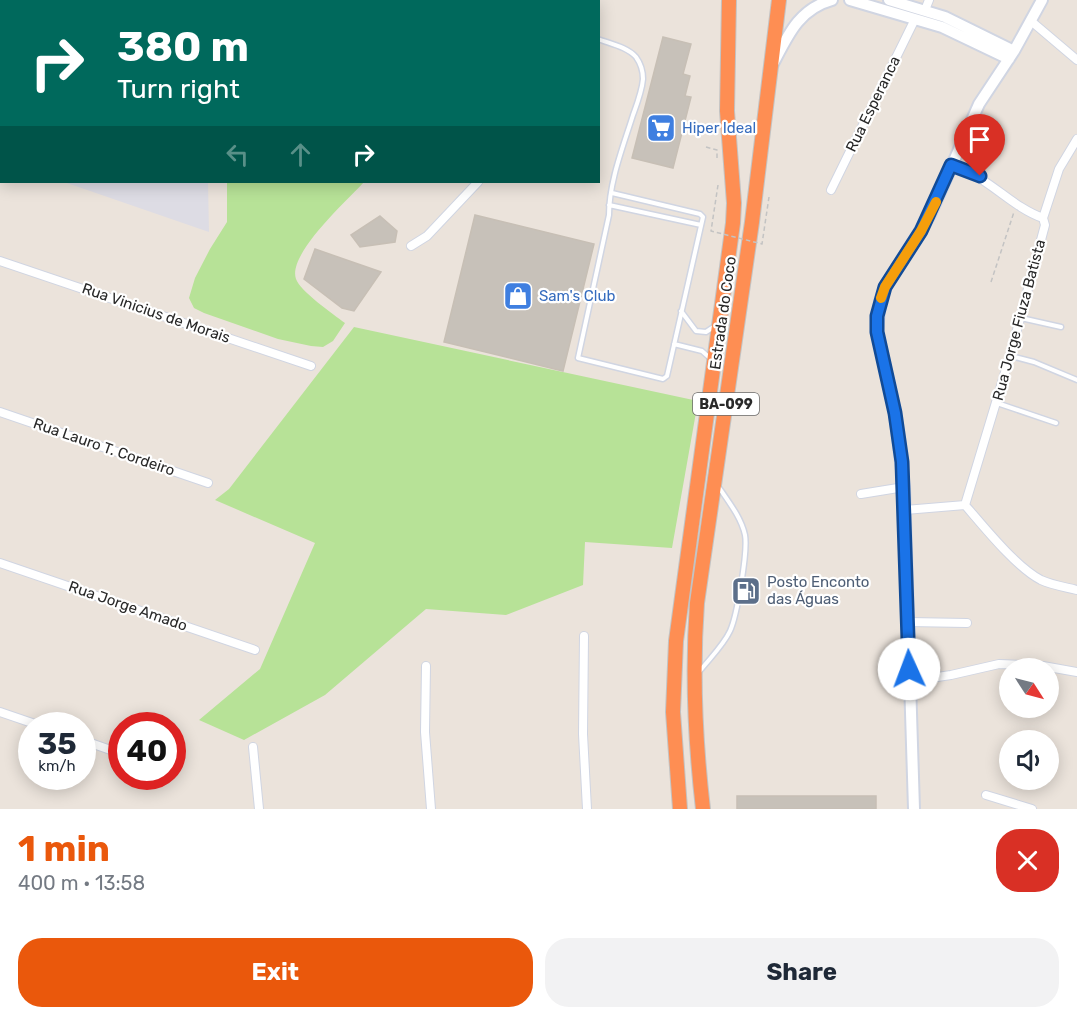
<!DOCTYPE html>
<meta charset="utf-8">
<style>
body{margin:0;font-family:Rubik,sans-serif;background:#f2f2f3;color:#1f2937;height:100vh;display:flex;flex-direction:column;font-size:22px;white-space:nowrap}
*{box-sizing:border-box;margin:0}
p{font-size:20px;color:#747a83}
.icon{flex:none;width:33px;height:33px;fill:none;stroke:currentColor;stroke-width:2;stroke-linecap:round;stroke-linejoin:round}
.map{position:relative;height:809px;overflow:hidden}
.sheet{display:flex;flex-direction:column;background:#fff;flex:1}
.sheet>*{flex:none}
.top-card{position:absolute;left:0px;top:0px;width:600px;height:183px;box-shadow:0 3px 15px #0003;background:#00695c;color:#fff;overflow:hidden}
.needle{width:39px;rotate:126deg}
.fabs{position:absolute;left:999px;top:658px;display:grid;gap:12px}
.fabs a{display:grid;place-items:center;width:60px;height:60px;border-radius:50%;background:#fff;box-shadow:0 3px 15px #0003;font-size:30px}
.speed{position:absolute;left:18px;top:712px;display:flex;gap:12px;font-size:30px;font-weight:700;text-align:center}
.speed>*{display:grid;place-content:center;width:78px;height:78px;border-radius:50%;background:#fff;box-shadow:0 3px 15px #0003;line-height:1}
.speed small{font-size:15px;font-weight:400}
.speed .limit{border:9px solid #d22;background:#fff;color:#111}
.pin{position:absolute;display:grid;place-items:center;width:51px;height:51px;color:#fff;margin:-62px -26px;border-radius:50% 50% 50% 0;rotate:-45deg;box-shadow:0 0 6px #0007}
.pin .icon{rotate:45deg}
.me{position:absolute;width:66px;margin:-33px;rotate:358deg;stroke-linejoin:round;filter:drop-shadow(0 0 4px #0008)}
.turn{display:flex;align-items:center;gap:21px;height:126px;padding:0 18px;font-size:27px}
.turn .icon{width:78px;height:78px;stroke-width:2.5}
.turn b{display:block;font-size:42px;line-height:51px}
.lanes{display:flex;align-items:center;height:57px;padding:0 18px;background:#0003;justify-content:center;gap:30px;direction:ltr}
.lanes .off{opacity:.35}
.round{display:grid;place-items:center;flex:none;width:63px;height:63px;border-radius:24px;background:#f2f2f3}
.overview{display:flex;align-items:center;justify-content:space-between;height:102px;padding:0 18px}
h1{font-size:36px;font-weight:700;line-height:45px;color:#ea580c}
.cta{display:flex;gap:12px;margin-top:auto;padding:12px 18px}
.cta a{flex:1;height:69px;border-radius:24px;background:#ea580c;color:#fff;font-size:24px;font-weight:700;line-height:69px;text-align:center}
.cta a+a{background:#f2f2f3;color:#1f2937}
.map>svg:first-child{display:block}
</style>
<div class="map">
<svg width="1077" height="809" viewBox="0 0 1077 809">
<rect width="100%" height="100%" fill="#ebe3db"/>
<!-- industrial -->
<path fill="#dddce4" d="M 0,0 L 529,0 L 2,2 L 1,160 Z
M 64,182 L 208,182 L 209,232 Z"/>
<!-- green -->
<path fill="#b7e297" d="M 227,182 L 364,182 C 348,200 287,254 296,279 C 300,291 333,314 345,323 L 333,341 L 323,347 L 311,346 L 278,339 L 204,313 L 194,308 L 189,298 L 195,278 L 210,249 L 227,222 Z
M 354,327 L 698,401 L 672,548 L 585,542 L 583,585 L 506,615 L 426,609 L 325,695 L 244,740 L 199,720 L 260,669 L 315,543 L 215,500 L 229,489 Z"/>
<!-- building -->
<path fill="#c7c1b9" stroke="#c7bfb5" stroke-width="1.5" d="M 663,37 L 691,44 L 683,74 L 690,76 L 685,96 L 691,97 L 673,168 L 632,158 Z
M 475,215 L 594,244 L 563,371 L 444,342 Z
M 380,216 L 397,231 L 395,242 L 360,247 L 351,235 Z
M 315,249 L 381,272 L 354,311 L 342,308 L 304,279 Z
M 737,796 L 876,796 L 876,809 L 737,809 Z"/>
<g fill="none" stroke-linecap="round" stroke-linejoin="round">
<!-- lane casing -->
<g stroke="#d0d5e2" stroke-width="7">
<path id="lane" d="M 312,2 L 312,0
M 598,39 C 611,44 627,47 636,57 C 641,64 643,71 643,79 C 642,91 637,104 633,115 C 623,147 609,182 609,215 L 578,358 L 663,379 L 667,376 L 703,217 L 700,214 L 612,193
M 609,205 L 701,225
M 681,311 L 696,331 L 706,332 L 715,326
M 1021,318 L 1061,327
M 674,344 L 702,351 L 711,359
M 1011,356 L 1034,362 L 1077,380
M 997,403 L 1056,423
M 699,672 C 709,659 723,646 730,631 C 737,616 748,551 745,535 C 741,517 728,501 718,486"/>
</g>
<!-- street casing -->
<g stroke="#d0d5e2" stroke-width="10">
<path id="street" d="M 448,0 L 473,2
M 550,0 L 551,2
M 494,2 L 498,0
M 589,2 L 590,0
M 925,10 L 929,0
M 1031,21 L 1077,60
M 0,67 L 2,69
M 951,166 C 988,175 1009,206 1043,218
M 831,190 L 915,19
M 411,246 L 427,236 L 478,182
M 0,261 L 311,366
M 0,412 L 208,483
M 861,494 L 904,487
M 965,505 L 1010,356 L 1045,225 L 1043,218 L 1059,169 L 1077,139
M 965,505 C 984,527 1016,567 1041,580 C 1052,585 1065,587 1077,590
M 905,510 L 965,505
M 0,563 L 255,650
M 908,622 L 967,623
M 584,636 L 583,734 L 587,809
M 426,666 L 425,732 L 431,809
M 910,681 L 951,675 L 999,664 L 1043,666 L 1077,672
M 0,712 L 41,726
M 82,740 L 122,754
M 253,747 L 259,809
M 986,795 L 1032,809"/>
</g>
<!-- secondary casing -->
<g stroke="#d0d5e2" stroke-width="14">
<path id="secondary" d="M 850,0 L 942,27 L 1009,59
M 889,0 L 945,17 L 1014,51
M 773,64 C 788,35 799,9 832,0
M 914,809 L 904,487 L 895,413 L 877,332 L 880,301 L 885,287 L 930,215 L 979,104 L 1014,51 L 1042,0"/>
</g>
<!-- highway casing -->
<g stroke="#c3c3c3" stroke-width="16">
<path id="highway" d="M 680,809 L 673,712 L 676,641 L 733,223 L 734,203 L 727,111 L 729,0
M 703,809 C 695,740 692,672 697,603 L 752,222 L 779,0"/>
</g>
<!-- path -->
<path stroke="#c3c3c3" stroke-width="1.5" stroke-dasharray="4.5 3" stroke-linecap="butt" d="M 706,147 L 717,150 L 717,160
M 991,282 L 1014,212"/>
<!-- lane -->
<use href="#lane" stroke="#fff" stroke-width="4"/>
<!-- street -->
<use href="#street" stroke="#fff" stroke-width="8"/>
<!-- secondary -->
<use href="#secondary" stroke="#fff" stroke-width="10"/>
<!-- highway -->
<use href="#highway" stroke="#fe8e53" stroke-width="14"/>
<!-- path-bridge -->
<path stroke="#c3c3c3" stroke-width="1.5" stroke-dasharray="4.5 3" stroke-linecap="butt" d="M 718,185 L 711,231 L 762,244 L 769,197"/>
</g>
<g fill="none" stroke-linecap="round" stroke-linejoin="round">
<!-- route casing -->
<g stroke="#114b97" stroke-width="15">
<path id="route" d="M 909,669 L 902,462 L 895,413 L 877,332 L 877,316 L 885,287 L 921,231 L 951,165 L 980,176"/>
</g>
<!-- route -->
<use href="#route" stroke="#1a73e8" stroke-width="10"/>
<!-- slow -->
<path stroke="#f59e0b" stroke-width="10" d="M 881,298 L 885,287 L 921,231 L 936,202"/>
</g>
<!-- icons -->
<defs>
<g id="supermarket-square" transform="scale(1.5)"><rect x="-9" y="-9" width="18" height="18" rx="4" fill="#3f7fe0" stroke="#fff"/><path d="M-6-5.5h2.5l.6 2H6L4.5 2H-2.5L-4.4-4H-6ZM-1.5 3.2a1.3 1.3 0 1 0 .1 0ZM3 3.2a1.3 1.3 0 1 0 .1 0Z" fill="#fff"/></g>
<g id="shop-square" transform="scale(1.5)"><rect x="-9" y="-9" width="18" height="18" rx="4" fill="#3f7fe0" stroke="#fff"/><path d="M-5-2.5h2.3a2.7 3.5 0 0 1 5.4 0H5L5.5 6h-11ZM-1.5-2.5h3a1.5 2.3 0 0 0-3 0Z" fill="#fff"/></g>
<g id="fuel-square" transform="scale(1.5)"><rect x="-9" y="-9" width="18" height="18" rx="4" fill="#5c6f8a" stroke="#fff"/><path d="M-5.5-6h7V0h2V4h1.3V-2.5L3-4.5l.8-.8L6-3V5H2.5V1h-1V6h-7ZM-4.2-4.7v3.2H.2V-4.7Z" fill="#fff"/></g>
</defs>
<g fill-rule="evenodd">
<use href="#supermarket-square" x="661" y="128"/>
<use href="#shop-square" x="518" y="296"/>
<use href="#fuel-square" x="746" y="591"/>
</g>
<g text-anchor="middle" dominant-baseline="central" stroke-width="4.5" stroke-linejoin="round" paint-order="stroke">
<!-- shield labels -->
<rect fill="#fff" stroke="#696969" stroke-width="1.5" x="693" y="393" width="66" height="22" rx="4.5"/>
<g font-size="14" font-weight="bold" fill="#292929">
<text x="726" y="404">BA-099</text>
</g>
<!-- street labels -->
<g font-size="15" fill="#292929" stroke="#fff">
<text transform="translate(873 104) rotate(-64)">Rua Esperanca</text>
<text transform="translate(156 313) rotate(19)">Rua Vinicius de Morais</text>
<text transform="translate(723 313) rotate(-82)">Estrada do Coco</text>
<text transform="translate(1019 320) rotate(-75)">Rua Jorge Fiuza Batista</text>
<text transform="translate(104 447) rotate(19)">Rua Lauro T. Cordeiro</text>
<text transform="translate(128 606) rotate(19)">Rua Jorge Amado</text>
</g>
<!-- shop labels -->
<g font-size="15" fill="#366cbe" stroke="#fff" text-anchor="start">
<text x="682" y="128">Hiper Ideal</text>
<text x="539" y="296">Sam's Club</text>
</g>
<!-- service labels -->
<g font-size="15" fill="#4e5e75" stroke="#fff" text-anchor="start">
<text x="767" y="582">Posto Enconto<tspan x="767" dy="17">das Águas</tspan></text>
</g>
</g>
</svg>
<div class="fabs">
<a><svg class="needle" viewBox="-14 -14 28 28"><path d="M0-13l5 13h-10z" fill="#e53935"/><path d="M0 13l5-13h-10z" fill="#747a83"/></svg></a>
<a><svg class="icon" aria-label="sound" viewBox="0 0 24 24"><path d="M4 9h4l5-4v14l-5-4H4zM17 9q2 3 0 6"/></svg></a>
</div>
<div class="speed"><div>35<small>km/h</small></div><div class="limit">40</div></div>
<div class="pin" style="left:980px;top:176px;background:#d93025"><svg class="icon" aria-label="arrive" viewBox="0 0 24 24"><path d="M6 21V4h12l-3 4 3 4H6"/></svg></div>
<svg class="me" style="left:909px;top:669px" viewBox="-20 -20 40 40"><circle r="19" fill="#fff"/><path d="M0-13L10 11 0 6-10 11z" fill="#1a73e8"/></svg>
<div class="top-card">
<div class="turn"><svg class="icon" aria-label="right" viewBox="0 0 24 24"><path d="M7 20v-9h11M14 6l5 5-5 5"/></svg><div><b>380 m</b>Turn right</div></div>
<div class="lanes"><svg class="icon off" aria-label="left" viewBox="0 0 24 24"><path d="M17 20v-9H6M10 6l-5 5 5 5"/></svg><svg class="icon off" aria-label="ahead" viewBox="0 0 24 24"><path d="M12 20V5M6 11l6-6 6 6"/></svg><svg class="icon" aria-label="right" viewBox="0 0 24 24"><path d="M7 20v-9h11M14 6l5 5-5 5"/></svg></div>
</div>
</div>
<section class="sheet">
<div class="overview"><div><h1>1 min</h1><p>400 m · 13:58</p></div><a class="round" style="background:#d93025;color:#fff"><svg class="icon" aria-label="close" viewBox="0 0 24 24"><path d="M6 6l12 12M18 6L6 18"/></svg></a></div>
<div class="cta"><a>Exit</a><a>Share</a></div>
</section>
